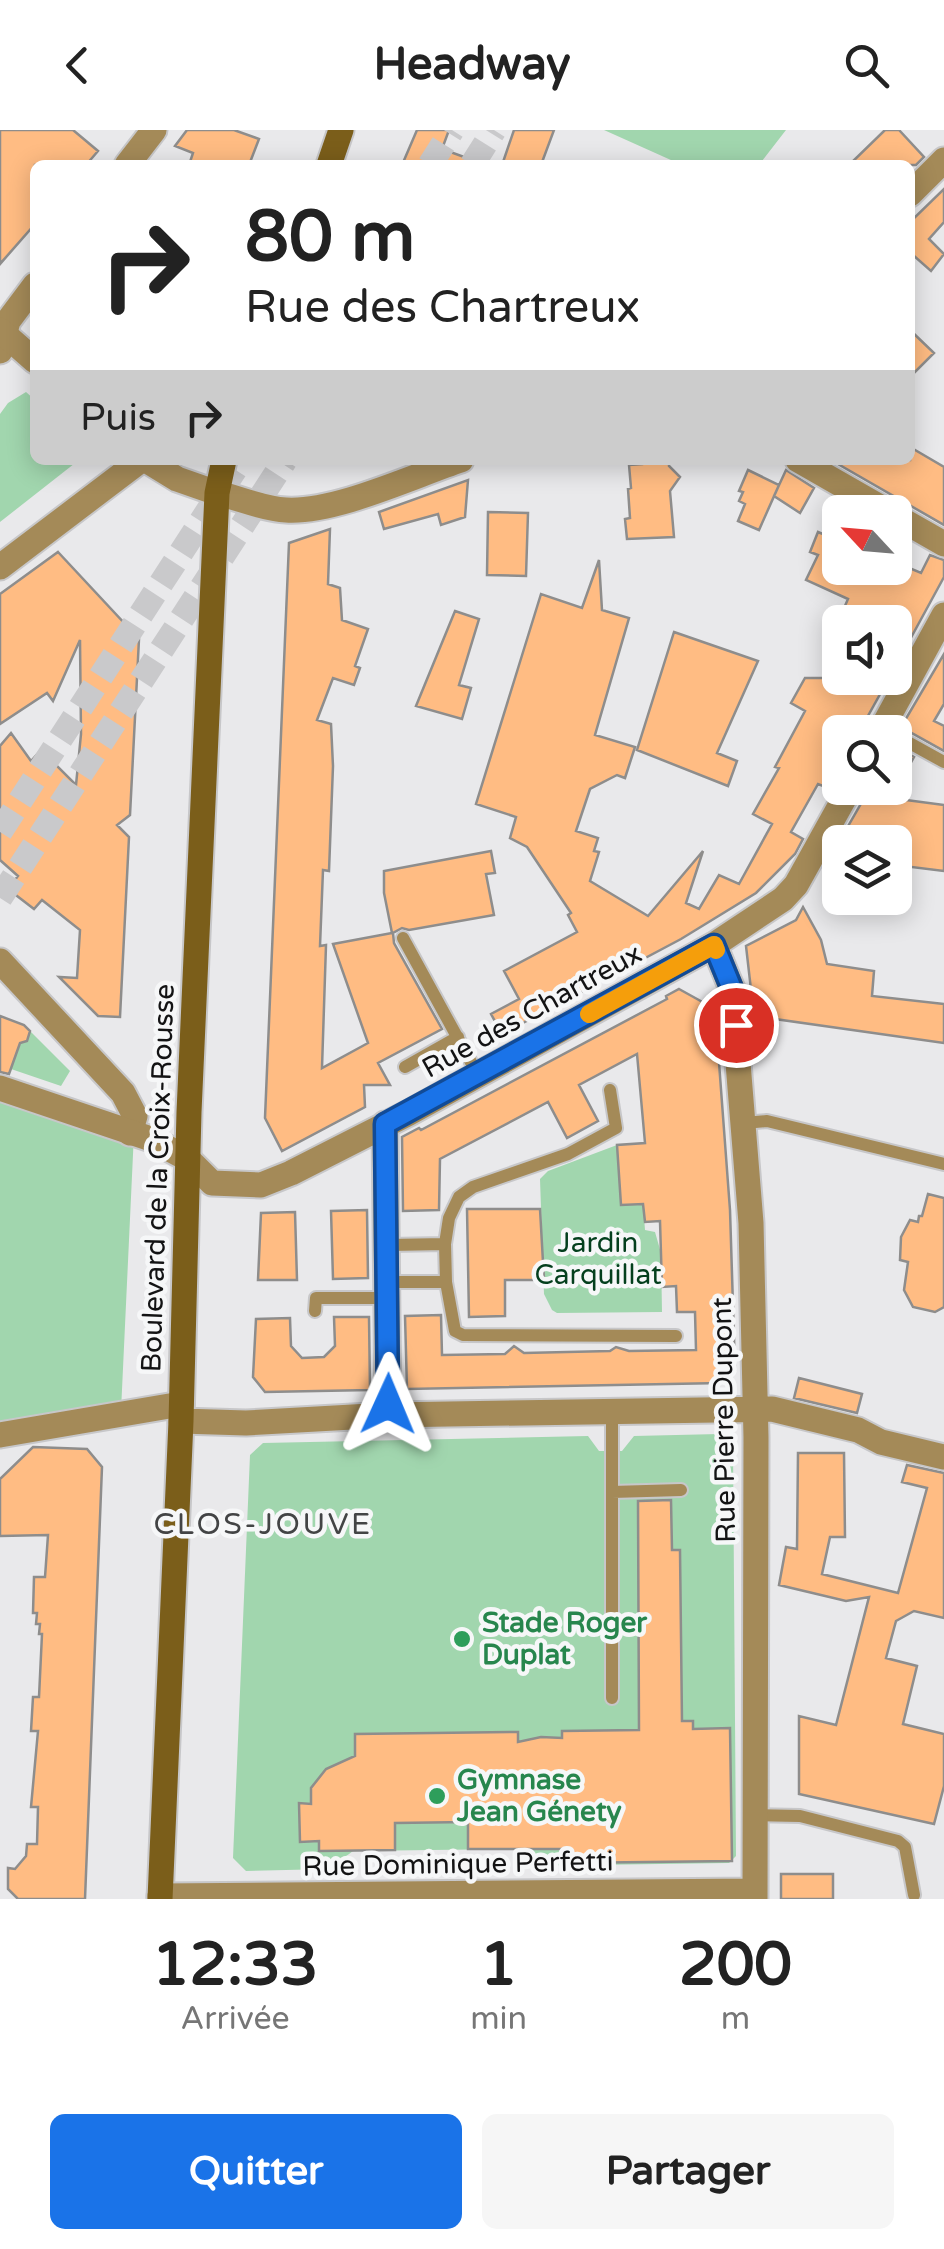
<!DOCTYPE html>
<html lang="fr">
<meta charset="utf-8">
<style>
body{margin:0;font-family:"Varela Round",sans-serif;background:#f6f6f6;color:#222;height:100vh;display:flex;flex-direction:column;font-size:38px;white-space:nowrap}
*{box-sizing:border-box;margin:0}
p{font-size:32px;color:#767676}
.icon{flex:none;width:55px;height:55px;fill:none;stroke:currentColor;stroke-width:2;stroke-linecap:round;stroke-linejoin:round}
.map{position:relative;height:1769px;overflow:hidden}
.details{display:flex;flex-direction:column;background:#fff;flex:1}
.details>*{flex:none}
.banner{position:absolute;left:30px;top:30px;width:885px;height:305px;border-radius:15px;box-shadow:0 5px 25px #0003;background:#fff;color:#222;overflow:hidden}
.needle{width:65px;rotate:296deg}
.buttons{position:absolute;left:822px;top:365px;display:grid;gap:20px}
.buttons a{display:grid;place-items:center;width:90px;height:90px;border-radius:15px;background:#fff;box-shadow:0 5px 25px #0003;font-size:50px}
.pin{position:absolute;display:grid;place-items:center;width:85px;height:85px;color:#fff;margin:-42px;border:5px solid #fff;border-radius:50%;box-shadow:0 2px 10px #0007}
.me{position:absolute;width:110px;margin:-55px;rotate:1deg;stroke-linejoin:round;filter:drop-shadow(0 0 8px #0008)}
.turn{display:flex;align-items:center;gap:35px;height:210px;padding:0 50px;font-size:45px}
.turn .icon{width:130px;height:130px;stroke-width:2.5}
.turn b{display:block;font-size:70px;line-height:85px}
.then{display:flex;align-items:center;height:95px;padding:0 50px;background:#0003;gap:20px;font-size:38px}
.eta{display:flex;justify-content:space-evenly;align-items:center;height:170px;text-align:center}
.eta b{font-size:60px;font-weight:800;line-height:70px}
.primary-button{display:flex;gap:20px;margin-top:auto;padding:20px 50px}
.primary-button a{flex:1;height:115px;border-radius:15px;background:#1a73e8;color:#fff;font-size:40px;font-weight:800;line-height:115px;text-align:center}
.primary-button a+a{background:#f6f6f6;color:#222}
header{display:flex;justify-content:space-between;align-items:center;height:130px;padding:0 50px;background:#fff;font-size:45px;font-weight:800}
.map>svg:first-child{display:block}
</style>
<header><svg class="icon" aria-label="back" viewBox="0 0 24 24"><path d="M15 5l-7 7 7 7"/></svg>Headway<svg class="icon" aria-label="search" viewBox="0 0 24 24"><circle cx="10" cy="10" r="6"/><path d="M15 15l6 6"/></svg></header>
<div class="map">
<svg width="944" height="1769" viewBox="0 0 944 1769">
<rect width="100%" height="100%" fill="#e9e9eb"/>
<!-- green -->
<path fill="#a1d6ae" d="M 604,0 L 786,0 L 759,35 L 682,35 Z
M 26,262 L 35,270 L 35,330 L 79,330 L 0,392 L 0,284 L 8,273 Z
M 30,901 L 70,941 L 61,956 L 11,939 L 20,913 L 27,911 Z
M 0,958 L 134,1003 L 121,1281 L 0,1303 Z
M 617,1015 L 643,1074 L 645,1100 L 655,1102 L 661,1123 L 662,1182 L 557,1183 L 552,1180 L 544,1164 L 540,1049 L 548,1041 Z
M 719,1304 L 733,1317 L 736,1726 L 729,1733 L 520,1736 L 518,1719 L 353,1721 L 329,1739 L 246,1741 L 233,1728 L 250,1325 L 263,1313 L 588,1306 L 599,1321 L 622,1321 L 634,1306 Z"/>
<!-- building -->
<path fill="#ffbc83" stroke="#8e8d8c" stroke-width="2.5" d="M 0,0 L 73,0 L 98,21 L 86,35 L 35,35 L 35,94 L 0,134 Z
M 187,0 L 234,0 L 259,9 L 249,35 L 189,35 L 193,23 L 175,16 Z
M 417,0 L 449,0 L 442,19 L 478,32 L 477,35 L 402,35 Z
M 514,0 L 554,0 L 541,35 L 502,35 Z
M 885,0 L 899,0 L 924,27 L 916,35 L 849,35 Z
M 944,59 L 944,92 L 929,109 L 944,124 L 931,141 L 913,125 L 910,129 L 910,92 Z
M 910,200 L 934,223 L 910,247 Z
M 910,317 L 944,337 L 944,395 L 831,330 L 910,330 Z
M 642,330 L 669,330 L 669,336 L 680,347 L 670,361 L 674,407 L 627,409 L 625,389 L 630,388 L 628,359 L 631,358 L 629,335 L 642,334 Z
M 748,340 L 779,355 L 759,400 L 738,391 L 745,374 L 739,371 L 743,362 L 739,361 Z
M 786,340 L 814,358 L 800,383 L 774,366 Z
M 468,350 L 465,387 L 441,395 L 438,384 L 384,399 L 379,382 Z
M 488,382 L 528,383 L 526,446 L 487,445 Z
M 330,399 L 328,454 L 340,458 L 342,490 L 368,499 L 355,536 L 360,538 L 354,555 L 333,548 L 317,590 L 331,594 L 333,636 L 329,741 L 323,740 L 320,816 L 326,815 L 322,938 L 368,913 L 333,814 L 392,803 L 384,763 L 384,741 L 491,721 L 495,743 L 486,744 L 494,785 L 409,800 L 402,798 L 393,803 L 394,813 L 442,899 L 378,933 L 390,955 L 364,955 L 365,977 L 282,1021 L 265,988 L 289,413 Z
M 818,402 L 840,411 L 840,438 L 895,438 L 895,432 L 921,443 L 930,425 L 944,430 L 944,447 L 895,537 L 895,492 L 838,492 L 848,469 L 806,450 L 818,425 L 810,422 Z
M 58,422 L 139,509 L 130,685 L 117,695 L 129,707 L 120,887 L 98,886 L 59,847 L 77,848 L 80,800 L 42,770 L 34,779 L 8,759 L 18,746 L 0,730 L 0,616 L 11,603 L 31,631 L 41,620 L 76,655 L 81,604 L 80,510 L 53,571 L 47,563 L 0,594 L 0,464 Z
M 599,430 L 602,480 L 629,488 L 595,605 L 635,617 L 625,648 L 617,645 L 590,659 L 576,701 L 598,708 L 594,721 L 599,722 L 590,751 L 648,786 L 703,721 L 686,773 L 699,779 L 719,745 L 739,754 L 772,694 L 753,684 L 779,638 L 775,637 L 805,581 L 791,573 L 805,548 L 889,548 L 859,602 L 840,602 L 840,646 L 831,659 L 818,654 L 791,702 L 803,709 L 795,724 L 756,763 L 681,809 L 502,904 L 491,884 L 519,869 L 504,841 L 577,802 L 568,785 L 571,783 L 527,717 L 510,708 L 516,687 L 476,674 L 541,464 L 582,478 Z
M 455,481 L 479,489 L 459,555 L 471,558 L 462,589 L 416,576 Z
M 674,502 L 758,531 L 717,623 L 737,631 L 728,656 L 637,620 Z
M 944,524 L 944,574 L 934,591 L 944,596 L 944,621 L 901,597 Z
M 895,616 L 914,627 L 891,668 L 944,675 L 944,741 L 895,735 L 895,712 L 839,712 L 870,658 L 895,658 Z
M 803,777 L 821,810 L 827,834 L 874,841 L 872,866 L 944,874 L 944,913 L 754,886 L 746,816 L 796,790 Z
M 679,859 L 715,879 L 730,1080 L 735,1240 L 722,1253 L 407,1259 L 405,1186 L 441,1185 L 442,1225 L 505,1224 L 514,1216 L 524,1223 L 610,1221 L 616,1217 L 629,1221 L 696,1220 L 695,1182 L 677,1182 L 676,1156 L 662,1157 L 660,1091 L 645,1092 L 643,1074 L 621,1075 L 617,1015 L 645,1013 L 637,924 L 579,955 L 598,991 L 567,1008 L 548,972 L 440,1029 L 439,1080 L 403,1081 L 402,1007 L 419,998 L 421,1000 L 667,869 L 666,866 Z
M 0,886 L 24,895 L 30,901 L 27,911 L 20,913 L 9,944 L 0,942 Z
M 928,1064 L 944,1068 L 944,1177 L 935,1182 L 913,1177 L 904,1160 L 908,1132 L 900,1130 L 901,1107 L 910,1090 L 918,1092 L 919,1086 L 922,1086 Z
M 467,1079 L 540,1079 L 544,1150 L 505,1150 L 505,1186 L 469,1187 Z
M 367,1080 L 368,1148 L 333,1149 L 331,1081 Z
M 295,1082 L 297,1150 L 258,1150 L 261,1083 Z
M 334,1187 L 369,1187 L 370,1260 L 265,1262 L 253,1247 L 256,1189 L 290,1188 L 291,1216 L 302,1228 L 324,1227 L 335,1216 Z
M 799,1248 L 862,1264 L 857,1283 L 794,1268 Z
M 33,1317 L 87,1319 L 102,1337 L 85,1769 L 18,1769 L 8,1759 L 8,1738 L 15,1739 L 26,1726 L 27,1714 L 37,1714 L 38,1677 L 31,1677 L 38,1601 L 31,1601 L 33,1567 L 39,1567 L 42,1504 L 39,1504 L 40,1494 L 36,1494 L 37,1483 L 33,1483 L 34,1447 L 45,1447 L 48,1405 L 0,1406 L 0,1349 Z
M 798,1323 L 844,1323 L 845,1407 L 830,1407 L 822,1444 L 898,1463 L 927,1358 L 902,1352 L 907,1335 L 944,1343 L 944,1488 L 914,1481 L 896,1491 L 886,1528 L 917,1536 L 903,1594 L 944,1604 L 944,1656 L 934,1694 L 799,1664 L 799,1586 L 836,1595 L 869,1467 L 846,1471 L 779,1455 L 786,1417 L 797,1419 Z
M 671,1370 L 672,1420 L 680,1420 L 682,1591 L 693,1591 L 693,1599 L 730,1598 L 732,1731 L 563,1733 L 563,1719 L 468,1719 L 468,1692 L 395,1693 L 395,1720 L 319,1721 L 319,1711 L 300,1712 L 299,1673 L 311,1674 L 311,1658 L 326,1639 L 355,1626 L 355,1604 L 518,1602 L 518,1612 L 541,1607 L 562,1608 L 562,1601 L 639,1600 L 638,1371 Z
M 781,1744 L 833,1744 L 833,1769 L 781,1769 Z"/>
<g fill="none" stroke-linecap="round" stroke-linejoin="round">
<!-- primary-tunnel -->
<path stroke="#c9c9cb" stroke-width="25" stroke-dasharray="25 12" stroke-linecap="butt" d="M 430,35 L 452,0
M 472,35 L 494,0
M 0,702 L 241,330
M 0,768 L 285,330"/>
<!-- service casing -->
<g stroke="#c7c7c9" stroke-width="16">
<path id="service" d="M 895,605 L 944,632
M 403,808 L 478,945
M 405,937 L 458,907
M 744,993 L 767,991 L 944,1034
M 445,1114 L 446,1152
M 389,1115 L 445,1114 L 449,1088 L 459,1067 L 473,1057 L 568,1024 L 616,998 L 610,960
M 389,1152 L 446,1152 L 455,1201 L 463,1205 L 676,1206
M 315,1181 L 316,1168 L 387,1168
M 612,1282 L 612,1568
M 612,1362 L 681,1360
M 756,1685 L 800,1686 L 898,1711 L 905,1717 L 914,1765"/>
</g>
<!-- minor casing -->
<g stroke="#c7c7c9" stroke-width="29">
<path id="minor" d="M 127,35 L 154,0
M 910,64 L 944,30
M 0,221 L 8,191 L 35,155
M 798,330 L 889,382
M 217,363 C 239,368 263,379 286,380 C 335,383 413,346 461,330
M 895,386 L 944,414
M 0,437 L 141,330
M 880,602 L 944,485
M 714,815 L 732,859 L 751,1093 L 756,1307 L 755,1769
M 0,831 L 123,963 L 135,986 L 130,1003
M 385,994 L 388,1285
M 188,1029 L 212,1053 L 261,1055 L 291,1043 L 409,983 L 714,815 L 783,769 L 796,755 L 850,658
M 181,1291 L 246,1293 L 388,1285 L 772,1279 L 858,1300 L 881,1312 L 944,1327
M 0,1305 L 181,1274
M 160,1766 L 755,1761"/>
</g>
<!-- tertiary casing -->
<g stroke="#c7c7c9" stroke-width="29">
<path id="tertiary" d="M 0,200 L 35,231
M 146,330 L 177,349 L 217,363
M 0,958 L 151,1009 L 188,1029"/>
</g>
<!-- secondary casing -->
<g stroke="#c7c7c9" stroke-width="29">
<path id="secondary" d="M 329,35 L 341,0
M 160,1769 L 181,1291 L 189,982 L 217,363 L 224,330"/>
</g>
<!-- service -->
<use href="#service" stroke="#a48a58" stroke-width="12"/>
<!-- minor -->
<use href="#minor" stroke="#a48a58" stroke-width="25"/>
<!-- tertiary -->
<use href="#tertiary" stroke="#a48a58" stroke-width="25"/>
<!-- secondary -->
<use href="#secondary" stroke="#7b5e1a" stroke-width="25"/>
</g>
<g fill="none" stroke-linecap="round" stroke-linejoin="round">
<!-- route casing -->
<g stroke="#114b97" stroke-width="25">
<path id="route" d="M 388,1274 L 385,994 L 714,815 L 732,859 L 736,895"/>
</g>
<!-- route -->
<use href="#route" stroke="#1a73e8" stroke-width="18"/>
<!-- slow -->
<path stroke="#f59e0b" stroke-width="18" d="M 589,884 L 714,815 L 716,820"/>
</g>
<!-- markers -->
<g fill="#2e9e5b" stroke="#f6f7f8" stroke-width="4">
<circle cx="462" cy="1509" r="10"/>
<circle cx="437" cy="1666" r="10"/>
</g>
<g text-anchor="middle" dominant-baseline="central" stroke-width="9" stroke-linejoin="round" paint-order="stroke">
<!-- street labels -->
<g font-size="28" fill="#131314" stroke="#f6f7f8">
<text transform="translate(532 881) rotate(-29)">Rue des Chartreux</text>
<text transform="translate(158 1048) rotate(-88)">Boulevard de la Croix-Rousse</text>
<text transform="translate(724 1290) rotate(-91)">Rue Pierre Dupont</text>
<text transform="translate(458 1734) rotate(-1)">Rue Dominique Perfetti</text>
</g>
<!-- park labels -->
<g font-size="28" fill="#043f1d" stroke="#f6f7f8">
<text x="598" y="1113">Jardin<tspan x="598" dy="32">Carquillat</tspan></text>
</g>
<!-- leisure labels -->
<g font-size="28" font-weight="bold" fill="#27864d" stroke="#f6f7f8" text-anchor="start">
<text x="482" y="1493">Stade Roger<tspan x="482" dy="32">Duplat</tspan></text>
<text x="457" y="1650">Gymnase<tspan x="457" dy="32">Jean Génety</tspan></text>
</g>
<!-- neighbourhood labels -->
<g font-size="30" letter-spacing="2.5" fill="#434445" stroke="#f6f7f8">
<text x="263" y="1394">CLOS-JOUVE</text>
</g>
</g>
</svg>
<div class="buttons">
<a><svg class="needle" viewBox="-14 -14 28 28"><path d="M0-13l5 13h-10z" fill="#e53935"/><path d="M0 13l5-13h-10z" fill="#767676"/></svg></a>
<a><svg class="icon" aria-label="sound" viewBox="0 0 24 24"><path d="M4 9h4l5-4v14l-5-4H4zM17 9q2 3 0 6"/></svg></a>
<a><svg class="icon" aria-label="search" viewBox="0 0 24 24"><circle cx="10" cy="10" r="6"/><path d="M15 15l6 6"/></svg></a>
<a><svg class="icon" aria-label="layers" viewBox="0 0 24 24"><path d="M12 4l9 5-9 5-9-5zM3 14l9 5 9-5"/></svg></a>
</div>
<div class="pin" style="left:736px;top:895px;background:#d93025"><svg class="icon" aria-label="arrive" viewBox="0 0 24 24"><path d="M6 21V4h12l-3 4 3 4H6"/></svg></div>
<svg class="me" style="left:388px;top:1274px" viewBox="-20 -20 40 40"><path d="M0-17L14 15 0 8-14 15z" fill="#1a73e8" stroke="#fff" stroke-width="4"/></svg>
<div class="banner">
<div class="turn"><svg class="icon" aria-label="right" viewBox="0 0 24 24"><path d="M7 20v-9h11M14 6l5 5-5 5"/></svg><div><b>80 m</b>Rue des Chartreux</div></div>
<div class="then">Puis<svg class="icon" aria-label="right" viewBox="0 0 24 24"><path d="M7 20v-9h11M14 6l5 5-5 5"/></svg></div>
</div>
</div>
<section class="details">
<div class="eta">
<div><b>12:33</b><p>Arrivée</p></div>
<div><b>1</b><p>min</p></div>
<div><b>200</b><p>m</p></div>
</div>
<div class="primary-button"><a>Quitter</a><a>Partager</a></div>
</section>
